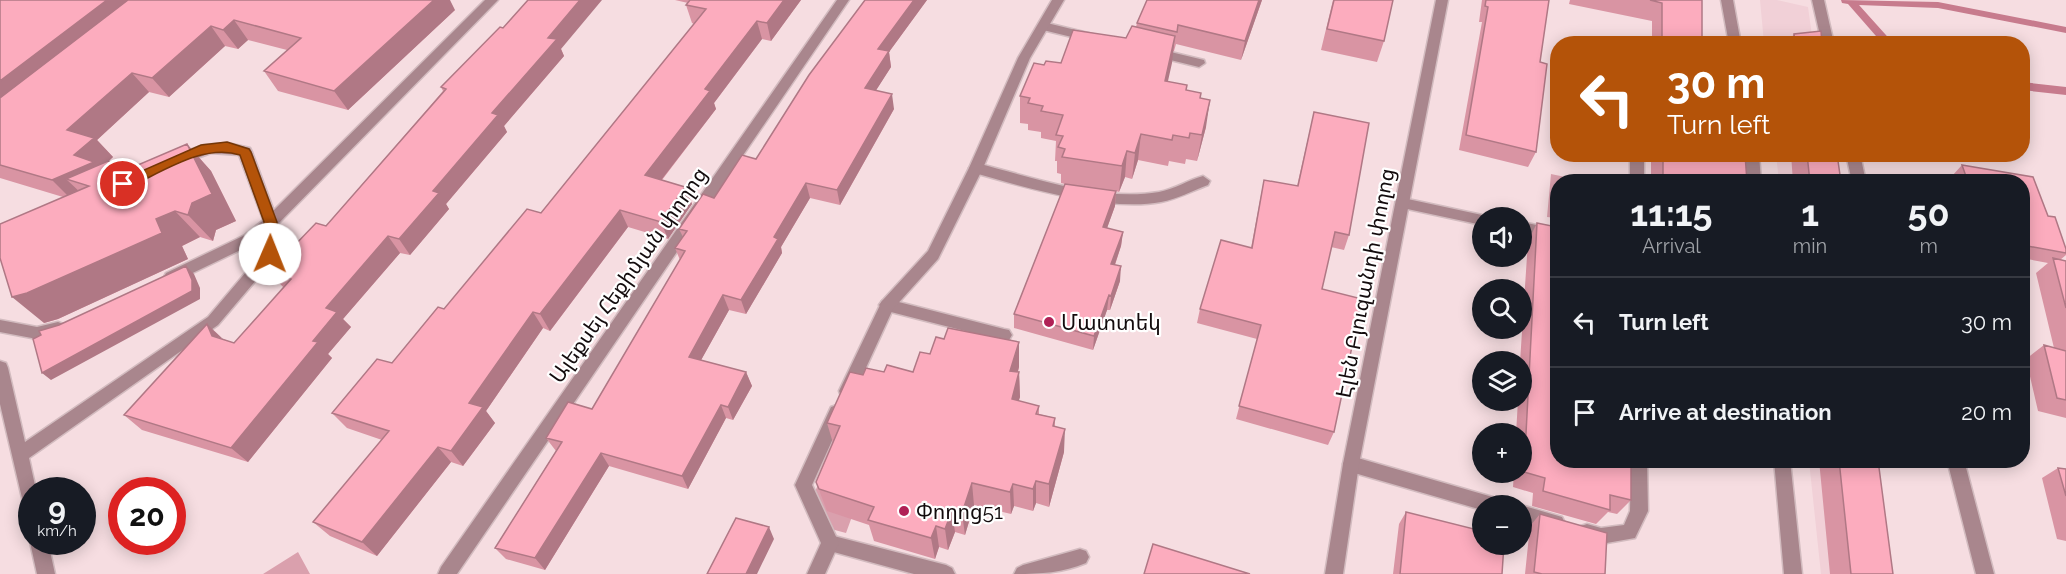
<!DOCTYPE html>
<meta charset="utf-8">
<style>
body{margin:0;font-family:Raleway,"Noto Sans Armenian",sans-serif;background:#20242c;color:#f1f3f6;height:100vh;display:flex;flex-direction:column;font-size:22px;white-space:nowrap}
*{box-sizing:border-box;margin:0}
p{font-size:20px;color:#9ea1a6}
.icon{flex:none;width:33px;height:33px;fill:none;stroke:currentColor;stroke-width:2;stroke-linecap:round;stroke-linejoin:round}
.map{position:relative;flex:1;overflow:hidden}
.drawer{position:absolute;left:1550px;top:174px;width:480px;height:294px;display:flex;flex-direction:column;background:#171b24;border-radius:24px;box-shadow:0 3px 15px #0003}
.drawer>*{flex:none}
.top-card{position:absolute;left:1550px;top:36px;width:480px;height:126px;border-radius:24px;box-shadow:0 3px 15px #0003;background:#b45309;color:#fff;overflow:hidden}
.fabs{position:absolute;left:1472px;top:207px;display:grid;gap:12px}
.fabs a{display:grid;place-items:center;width:60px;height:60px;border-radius:50%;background:#171b24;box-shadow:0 3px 15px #0003;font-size:30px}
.speed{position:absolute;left:18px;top:477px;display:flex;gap:12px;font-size:30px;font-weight:700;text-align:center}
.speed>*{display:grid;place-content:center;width:78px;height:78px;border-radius:50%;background:#171b24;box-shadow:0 3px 15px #0003;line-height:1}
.speed small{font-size:15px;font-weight:400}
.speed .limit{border:9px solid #d22;background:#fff;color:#111}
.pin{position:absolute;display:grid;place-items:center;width:51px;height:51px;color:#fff;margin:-26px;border:3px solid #fff;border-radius:50%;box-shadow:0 2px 6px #0007}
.me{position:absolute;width:66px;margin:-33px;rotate:1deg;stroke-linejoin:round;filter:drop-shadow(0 0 4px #0008)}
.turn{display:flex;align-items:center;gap:21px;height:126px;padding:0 18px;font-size:27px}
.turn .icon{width:78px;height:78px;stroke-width:2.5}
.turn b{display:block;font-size:42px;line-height:51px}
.eta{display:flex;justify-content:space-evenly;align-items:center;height:102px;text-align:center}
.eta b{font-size:36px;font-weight:700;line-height:42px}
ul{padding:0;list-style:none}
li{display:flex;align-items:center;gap:18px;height:90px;padding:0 18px;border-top:2px solid #363941}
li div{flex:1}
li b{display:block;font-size:22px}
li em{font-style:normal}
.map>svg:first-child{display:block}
</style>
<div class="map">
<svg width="2066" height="574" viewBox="0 0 2066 574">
<rect width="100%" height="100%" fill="#f6dde1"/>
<!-- built -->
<path fill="#f1d0d7" d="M 1760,0 L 1777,0 L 1808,7 L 1813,43 L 1764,43 Z
M 1776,155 L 1827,155 L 1830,181 L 1779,181 Z
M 1809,461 L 1866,461 L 1880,574 L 1821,574 Z"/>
<!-- green -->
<path fill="#daa0ad" d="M 1551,174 L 1584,181 L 1557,182 L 1557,218 L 1547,217 Z
M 821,478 L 854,511 L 846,533 L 831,529 L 814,494 Z
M 298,552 L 310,574 L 263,574 Z"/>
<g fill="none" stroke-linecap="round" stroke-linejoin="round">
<!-- stream -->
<path fill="#c77b8d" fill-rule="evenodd" d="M 1841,0 L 1938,2 L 2066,27 L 2066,33 L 1938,8 L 1859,5 L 1894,44 L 1883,44 L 1848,4 L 1842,3 Z
M 2022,82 L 2066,87 L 2066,95 L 2022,90 Z"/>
<!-- lane casing -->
<g stroke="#d2bbbf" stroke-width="3">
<path id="lane" d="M 1721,0 L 1733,0 L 1741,44 L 1729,44 Z
M 1812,0 L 1824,0 L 1834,44 L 1822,44 Z
M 1043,22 L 1096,35 L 1098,38 L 1092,42 L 1039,29 L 1039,23 Z
M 1154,48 L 1204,60 L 1205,63 L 1199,67 L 1150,55 L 1148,52 Z
M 227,143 L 250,148 L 252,152 L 278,222 L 275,258 L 218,325 L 29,458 L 36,490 L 32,490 L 32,517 L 26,515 L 0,404 L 0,361 L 6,363 L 8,368 L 25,442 L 208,317 L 263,252 L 264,222 L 239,155 L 211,153 L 178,165 L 171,160 L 173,156 L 204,145 Z
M 1630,154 L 1644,154 L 1644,182 L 1630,182 Z
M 1745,154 L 1759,154 L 1761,182 L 1747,182 Z
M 1846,154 L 1860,154 L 1866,182 L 1852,182 Z
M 976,163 C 1033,177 1099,202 1159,192 C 1175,189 1188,180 1203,176 L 1210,181 L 1208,185 C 1192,191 1177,199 1161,202 C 1108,212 1023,187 971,172 L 969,168 Z
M 1403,198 L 1482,215 L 1488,218 L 1482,218 L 1482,225 L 1398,207 L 1396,203 L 1398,199 Z
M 1521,222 L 1557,229 L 1557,241 L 1521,234 Z
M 887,299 L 1004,329 L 1009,330 L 1012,335 L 1009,340 L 1004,341 L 887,311 L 882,309 L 879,305 L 882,301 Z
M 1351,456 L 1496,498 L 1502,500 L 1504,506 L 1482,506 L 1482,510 L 1351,472 L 1345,469 L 1343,464 L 1345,459 Z
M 1631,460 L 1647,460 L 1648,511 L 1635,538 L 1601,544 L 1581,538 L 1578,532 L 1581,526 L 1587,524 L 1601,528 L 1624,525 L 1630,511 Z
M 1774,460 L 1790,460 L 1802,574 L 1784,574 Z
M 1947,460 L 1964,460 L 1994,574 L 1976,574 Z
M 1521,505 L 1562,517 L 1565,523 L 1562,529 L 1556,531 L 1521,521 Z
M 830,535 L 946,565 L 952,568 L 955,574 L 914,574 L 830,551 L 824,549 L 821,543 L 824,537 Z
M 32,539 L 32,542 L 48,542 L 55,574 L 37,574 L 30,542 Z
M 1080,549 L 1086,551 L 1089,557 L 1086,563 C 1062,573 1040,574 1014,574 L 1017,568 L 1023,565 Z"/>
</g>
<!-- street casing -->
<g stroke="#d2bbbf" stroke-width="3">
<path id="street" d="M 485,0 L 498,0 L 276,226 L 255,243 L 176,281 L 166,281 L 164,277 L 166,273 L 245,235 L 266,218 Z
M 837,0 L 849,0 L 457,574 L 438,574 L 441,567 Z
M 1052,0 L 1064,0 L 1030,58 L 983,168 L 938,259 L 893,309 L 853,396 L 847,398 L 841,396 L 839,391 L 882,301 L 928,251 L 969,168 L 1018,58 Z
M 1436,0 L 1448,0 L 1359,464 L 1343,574 L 1325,574 L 1343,464 Z
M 0,320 L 37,327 L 58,322 L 63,324 L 66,328 L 63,332 L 37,339 L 0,332 Z
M 837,405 L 843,407 L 845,412 L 812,485 L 839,543 L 825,574 L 807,574 L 821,543 L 795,485 L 831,407 Z"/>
</g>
<!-- lane -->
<use href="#lane" fill="#a9868d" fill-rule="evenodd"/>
<!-- street -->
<use href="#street" fill="#a9868d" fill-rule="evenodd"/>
</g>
<!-- wall -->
<path fill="#d994a3" d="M 0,0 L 455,10 L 348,110 L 278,91 L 264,71 L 287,50 L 248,40 L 238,49 L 225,46 L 169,97 L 149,92 L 97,140 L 113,157 L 109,161 L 131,168 L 187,144 L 211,171 L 236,221 L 216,230 L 213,241 L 200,237 L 182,246 L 188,259 L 58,319 L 44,323 L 63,197 L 0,178 Z
M 675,0 L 801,0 L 771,41 L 762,39 L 714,103 L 716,109 L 662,180 L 685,187 L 692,204 L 668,239 L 628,227 L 550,331 L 543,328 L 486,411 L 495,423 L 463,466 L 451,462 L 377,556 L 330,536 L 313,522 L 382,440 L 347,428 L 332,413 L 392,363 L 444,309 L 541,213 L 694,24 L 692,23 L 686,5 L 688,3 Z
M 865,0 L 927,0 L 889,52 L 891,67 L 876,90 L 894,109 L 840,205 L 810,198 L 781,247 L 782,253 L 746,314 L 729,310 L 701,360 L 746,372 L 752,386 L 733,420 L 726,418 L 688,489 L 609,466 L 545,570 L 506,559 L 495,548 L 556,451 L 546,438 L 592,409 L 680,260 L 675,248 L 683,237 L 679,229 L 756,159 Z
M 1147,0 L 1262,0 L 1241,60 L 1176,44 L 1174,51 L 1173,51 L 1167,81 L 1200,98 L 1206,127 L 1197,161 L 1186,159 L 1185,164 L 1169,161 L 1168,166 L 1138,160 L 1132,179 L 1125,177 L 1119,192 L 1116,191 L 1115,206 L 1107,228 L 1123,232 L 1121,246 L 1115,265 L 1120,281 L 1110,310 L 1107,310 L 1093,350 L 1014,328 L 1014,314 L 1065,184 L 1061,183 L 1061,174 L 1057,173 L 1057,161 L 1055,161 L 1056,141 L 1041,138 L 1041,132 L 1028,130 L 1028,124 L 1020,123 L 1020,96 L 1044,65 L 1061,63 L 1126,38 L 1136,27 L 1137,23 Z
M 1333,0 L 1393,0 L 1384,41 L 1377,62 L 1321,50 Z
M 1482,0 L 1549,0 L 1540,62 L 1536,152 L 1528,167 L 1459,150 L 1482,22 L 1479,22 Z
M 1570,0 L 1702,0 L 1702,44 L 1652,44 L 1652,21 L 1569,4 Z
M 1794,34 L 1822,44 L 1787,44 Z
M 561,49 L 564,56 L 504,126 L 507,132 L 446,204 L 449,209 L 410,255 L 400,253 L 343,319 L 351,327 L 328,354 L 332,358 L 248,462 L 142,430 L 124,415 L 223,339 L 234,343 L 284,288 L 269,272 L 326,226 L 443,91 L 441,87 Z
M 1314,112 L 1349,235 L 1344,250 L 1331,247 L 1322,289 L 1334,432 L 1328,445 L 1236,419 L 1257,339 L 1197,323 L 1200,309 L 1251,248 L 1261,195 L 1264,180 L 1297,186 Z
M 1651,154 L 1745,154 L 1747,182 L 1651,182 Z
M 1791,154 L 1837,154 L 1841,182 L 1793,182 Z
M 1962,165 L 2033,177 L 2048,216 L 2055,217 L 2066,249 L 2066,255 L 2060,260 L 2066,261 L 2066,418 L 2038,411 L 2026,359 L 2044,345 L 2054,348 L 2036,273 L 2048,263 L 2022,258 L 2022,182 L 1953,182 L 1952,176 Z
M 1537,223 L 1631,500 L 1617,514 L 1608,512 L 1596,524 L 1532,506 L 1533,493 L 1513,487 L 1514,472 L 1521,472 L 1521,434 L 1516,434 L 1518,400 L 1521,400 L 1520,362 L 1528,241 Z
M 930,354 L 1019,367 L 1018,372 L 1019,372 L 1020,397 L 1018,401 L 1039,406 L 1039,414 L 1055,418 L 1055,427 L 1064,452 L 1049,507 L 1036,503 L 1033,511 L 1014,506 L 1011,514 L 974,505 L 965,535 L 955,532 L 948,550 L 939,547 L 935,559 L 874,541 L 869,525 L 827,511 L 816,482 L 833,443 L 827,423 L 863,375 L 884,372 L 913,372 Z
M 1819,460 L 1878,460 L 1893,574 L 1830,574 Z
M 2058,468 L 2066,469 L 2066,541 L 2057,539 L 2042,478 Z
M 1406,512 L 1502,574 L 1393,574 L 1399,524 Z
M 1540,514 L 1605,574 L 1525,574 L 1530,526 Z"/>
<!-- shaded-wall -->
<path fill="#b07885" d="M 107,0 L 148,0 L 0,116 L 0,81 Z
M 434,0 L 450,0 L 455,10 L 348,110 L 334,91 Z
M 580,0 L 602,0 L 561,49 L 564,56 L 504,126 L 507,132 L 446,204 L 449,209 L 410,255 L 399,239 L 433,191 L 548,38 Z
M 784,0 L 801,0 L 771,41 L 767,23 Z
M 914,0 L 927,0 L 889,52 L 891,67 L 868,103 L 865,88 L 878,49 Z
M 1259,0 L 1262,0 L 1241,60 L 1245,41 Z
M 234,20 L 248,40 L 238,49 L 223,30 Z
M 757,21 L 762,39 L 714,103 L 716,109 L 652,192 L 645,175 L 705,89 Z
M 211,26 L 225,46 L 169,97 L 152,78 Z
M 1175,36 L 1172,63 L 1162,108 L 1165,81 Z
M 132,73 L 149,92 L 97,140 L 113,157 L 101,168 L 89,186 L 66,179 L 82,194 L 71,199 L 52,180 L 74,155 L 67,130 Z
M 892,94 L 894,109 L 840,205 L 837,190 Z
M 1210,100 L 1206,127 L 1197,161 L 1202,135 Z
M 1141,134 L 1138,160 L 1132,179 L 1135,153 Z
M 187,144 L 211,171 L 236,221 L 216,230 L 213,241 L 188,215 Z
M 1127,151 L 1125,177 L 1119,192 L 1122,166 Z
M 806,183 L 810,198 L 781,247 L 782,253 L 746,314 L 741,300 L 774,237 Z
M 685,187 L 692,204 L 668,239 L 661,222 Z
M 1116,191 L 1115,206 L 1102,242 L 1103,227 Z
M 620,210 L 628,227 L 550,331 L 540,314 Z
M 175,211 L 200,237 L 182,246 L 188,259 L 58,319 L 44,323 L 12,297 L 156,219 Z
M 1123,232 L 1121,246 L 1110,279 L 1111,264 Z
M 388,236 L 400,253 L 343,319 L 351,327 L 328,354 L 332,358 L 248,462 L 231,448 L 313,341 L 326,308 Z
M 186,266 L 194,274 L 200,288 L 200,299 L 51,380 L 42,373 Z
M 1121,266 L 1120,281 L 1110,310 L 1111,296 Z
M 723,295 L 729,310 L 695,371 L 689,357 Z
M 1109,295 L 1107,310 L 1093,350 L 1094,336 Z
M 533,312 L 543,328 L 486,411 L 495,423 L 463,466 L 451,451 L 469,403 Z
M 207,324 L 223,339 L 212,336 Z
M 1019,342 L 1019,367 L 1011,395 L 1010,371 Z
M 746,372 L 752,386 L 733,420 L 728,407 Z
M 1019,372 L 1020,397 L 1012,423 L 1012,399 Z
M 721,405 L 726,418 L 688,489 L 682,476 Z
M 1065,429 L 1064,452 L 1049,507 L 1049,484 Z
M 438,447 L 451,462 L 377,556 L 362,542 Z
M 601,453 L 609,466 L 545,570 L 535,558 Z
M 1036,481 L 1036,503 L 1033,511 L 1033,489 Z
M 972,483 L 974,505 L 965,535 L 962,513 Z
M 1013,484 L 1014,506 L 1011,514 L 1010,492 Z
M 952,511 L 955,532 L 948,550 L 945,529 Z
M 936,526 L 939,547 L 935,559 L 931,538 Z
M 769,527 L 774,539 L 757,574 L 746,574 Z"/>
<!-- building -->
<path fill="#fcacbe" stroke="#b07885" stroke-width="1.5" d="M 0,0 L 107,0 L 0,81 Z
M 128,0 L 434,0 L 334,91 L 264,71 L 301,38 L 234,20 L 223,30 L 211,26 L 152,78 L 132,73 L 67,130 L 94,138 L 74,155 L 94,162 L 52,180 L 0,165 L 0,98 Z
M 528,0 L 580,0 L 548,38 L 557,39 L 492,113 L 498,115 L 433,191 L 439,193 L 399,239 L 388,236 L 326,308 L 337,312 L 313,341 L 318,342 L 231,448 L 124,415 L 207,324 L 212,336 L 234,343 L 291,279 L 269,272 L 316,223 L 326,226 L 446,89 L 441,87 L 500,27 L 503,28 Z
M 690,0 L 784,0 L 767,23 L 757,21 L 705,89 L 710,91 L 645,175 L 685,187 L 661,222 L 620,210 L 540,314 L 533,312 L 469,403 L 483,407 L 451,451 L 438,447 L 362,542 L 313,522 L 389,431 L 332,413 L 377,359 L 392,363 L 438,307 L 444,309 L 527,209 L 541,213 L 706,9 L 686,5 Z
M 865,0 L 914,0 L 878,49 L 889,51 L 865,88 L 892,94 L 837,190 L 806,183 L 774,237 L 778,239 L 741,300 L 723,295 L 689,357 L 746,372 L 728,407 L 721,405 L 682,476 L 601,453 L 535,558 L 495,548 L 562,442 L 546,438 L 568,402 L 592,409 L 685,251 L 675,248 L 687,231 L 679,229 L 703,194 L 714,198 L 742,155 L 756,159 L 809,75 Z
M 1147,0 L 1259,0 L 1245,41 L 1178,25 L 1177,32 L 1137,23 Z
M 1334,0 L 1393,0 L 1384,41 L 1327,29 Z
M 1486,0 L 1549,0 L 1540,62 L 1547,64 L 1536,152 L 1466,135 L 1488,7 L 1485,6 Z
M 1650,0 L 1702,0 L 1702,44 L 1662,44 L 1662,3 Z
M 1132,26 L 1175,36 L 1165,81 L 1187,85 L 1186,90 L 1201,93 L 1200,98 L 1210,100 L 1202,135 L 1190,133 L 1189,138 L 1173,135 L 1172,140 L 1141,134 L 1135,153 L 1127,151 L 1122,166 L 1062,157 L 1065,149 L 1058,147 L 1063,136 L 1056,135 L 1063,115 L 1041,111 L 1043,106 L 1028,103 L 1030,98 L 1020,96 L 1034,63 L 1044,65 L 1046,61 L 1061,63 L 1073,30 L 1126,38 Z
M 1821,31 L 1822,44 L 1795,44 L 1794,34 Z
M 1314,112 L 1369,123 L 1349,235 L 1335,232 L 1322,289 L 1362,299 L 1334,432 L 1239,406 L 1261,325 L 1200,309 L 1221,240 L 1252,248 L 1264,180 L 1298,186 Z
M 187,144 L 212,194 L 192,203 L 188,215 L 175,211 L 156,219 L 162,233 L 27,293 L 12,297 L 0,258 L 0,224 L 89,186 L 66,179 L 108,161 L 131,168 Z
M 1663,154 L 1745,154 L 1747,182 L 1663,182 Z
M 1807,154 L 1837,154 L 1841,182 L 1810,182 Z
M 1962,165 L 2033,177 L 2048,216 L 2055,217 L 2066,249 L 2066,253 L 2022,245 L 2022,182 L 1968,182 Z
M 1065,184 L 1116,191 L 1103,227 L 1123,232 L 1111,264 L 1121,266 L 1111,296 L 1109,295 L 1094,336 L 1014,314 Z
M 1537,223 L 1557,227 L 1557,460 L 1631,460 L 1631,500 L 1610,495 L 1610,510 L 1543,491 L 1545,478 L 1524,472 Z
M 2053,258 L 2066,261 L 2066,308 Z
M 186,266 L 192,280 L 192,291 L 42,373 L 33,339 L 41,335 L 39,331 L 59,325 Z
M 948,328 L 1019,342 L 1010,371 L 1019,372 L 1012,399 L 1039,406 L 1036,414 L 1055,418 L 1053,426 L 1065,429 L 1049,484 L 1036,481 L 1033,489 L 1013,484 L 1010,492 L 972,483 L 962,513 L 952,511 L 945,529 L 936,526 L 931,538 L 868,520 L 874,507 L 819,489 L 816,482 L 840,426 L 827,423 L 850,372 L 863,375 L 866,368 L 884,372 L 887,365 L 913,372 L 920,352 L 930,354 L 936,337 L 944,339 Z
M 2044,345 L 2066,351 L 2066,400 L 2057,398 Z
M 1839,460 L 1878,460 L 1893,574 L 1851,574 Z
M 2058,468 L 2066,469 L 2066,496 Z
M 1406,512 L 1482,531 L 1482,544 L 1504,544 L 1502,574 L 1400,574 Z
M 1540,514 L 1607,533 L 1605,574 L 1542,574 L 1534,572 Z
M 736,518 L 769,527 L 746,574 L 707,574 Z
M 1153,544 L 1250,574 L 1144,574 Z"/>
<!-- route -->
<path fill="#b45309" stroke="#753606" stroke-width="1.5" d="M 227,142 L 249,149 L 251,152 L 277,222 L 275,258 L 266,258 L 264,254 L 264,222 L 240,155 C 203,143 161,173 127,188 L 123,189 L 117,184 L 119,181 L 201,145 Z"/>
<!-- markers -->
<g fill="#b02156" stroke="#fff" stroke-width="2">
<circle cx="1049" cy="322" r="6"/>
<circle cx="904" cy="511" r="6"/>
</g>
<g text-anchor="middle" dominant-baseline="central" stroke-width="4.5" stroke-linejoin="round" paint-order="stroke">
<!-- street labels -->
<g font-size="21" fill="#130b0d" stroke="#fff">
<text transform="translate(628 275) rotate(-55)">Ալեքսեյ Հեքիմյան փողոց</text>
<text transform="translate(1365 283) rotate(-79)">Էլեն Բյուզանդի փողոց</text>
</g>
<!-- poi labels -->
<g font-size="21" fill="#130b0d" stroke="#fff" text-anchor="start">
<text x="1061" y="322">Մատտեկ</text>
<text x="916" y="511">Փողոց51</text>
</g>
</g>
</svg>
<div class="fabs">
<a><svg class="icon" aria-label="sound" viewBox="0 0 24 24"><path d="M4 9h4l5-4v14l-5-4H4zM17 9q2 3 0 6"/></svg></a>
<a><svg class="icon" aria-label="search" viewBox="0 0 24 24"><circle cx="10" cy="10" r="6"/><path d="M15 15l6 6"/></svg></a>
<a><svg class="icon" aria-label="layers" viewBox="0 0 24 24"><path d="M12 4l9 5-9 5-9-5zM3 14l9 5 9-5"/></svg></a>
<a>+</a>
<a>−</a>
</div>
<div class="speed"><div>9<small>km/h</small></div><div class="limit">20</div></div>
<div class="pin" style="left:123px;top:184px;background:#d93025"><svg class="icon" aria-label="arrive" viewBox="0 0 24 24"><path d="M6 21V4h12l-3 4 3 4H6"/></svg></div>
<svg class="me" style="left:270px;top:254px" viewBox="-20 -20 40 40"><circle r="19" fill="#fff"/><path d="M0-13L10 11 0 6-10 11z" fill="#b45309"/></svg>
<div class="top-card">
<div class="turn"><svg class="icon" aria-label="left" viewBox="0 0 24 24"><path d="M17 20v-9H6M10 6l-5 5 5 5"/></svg><div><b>30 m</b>Turn left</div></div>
</div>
<section class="drawer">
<div class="eta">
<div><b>11:15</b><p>Arrival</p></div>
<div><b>1</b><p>min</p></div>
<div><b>50</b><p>m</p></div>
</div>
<ul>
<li><svg class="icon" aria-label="left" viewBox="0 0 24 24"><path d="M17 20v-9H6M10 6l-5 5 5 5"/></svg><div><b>Turn left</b></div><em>30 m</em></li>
<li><svg class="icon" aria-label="arrive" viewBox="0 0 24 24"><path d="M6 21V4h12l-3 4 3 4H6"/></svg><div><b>Arrive at destination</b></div><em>20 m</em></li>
</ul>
</section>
</div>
